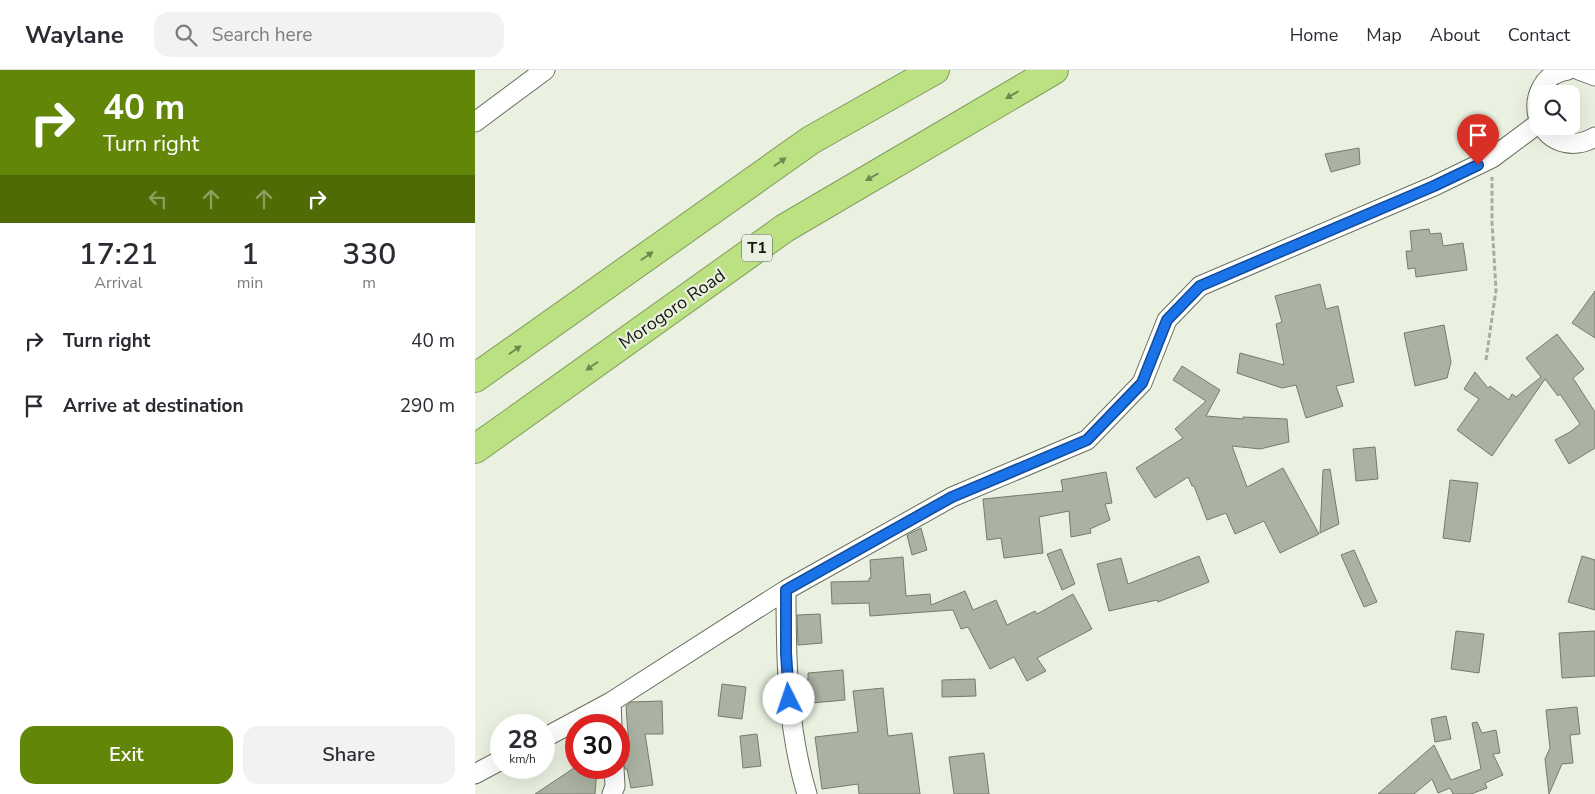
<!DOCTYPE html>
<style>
body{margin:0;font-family:"Nunito Sans",sans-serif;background:#f2f2f3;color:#2b2b33;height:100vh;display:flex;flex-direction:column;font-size:19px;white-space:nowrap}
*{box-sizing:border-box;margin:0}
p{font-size:16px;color:#7c7c81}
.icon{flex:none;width:28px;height:28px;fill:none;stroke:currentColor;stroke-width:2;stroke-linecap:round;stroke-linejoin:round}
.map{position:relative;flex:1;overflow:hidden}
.details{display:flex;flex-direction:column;background:#fff;width:475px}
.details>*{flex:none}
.banner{background:#628607;color:#fff;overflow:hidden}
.fabs{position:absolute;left:1055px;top:15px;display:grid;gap:10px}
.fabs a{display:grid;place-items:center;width:50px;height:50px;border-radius:10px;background:#fff;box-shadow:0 5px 20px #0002;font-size:25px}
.speed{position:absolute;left:15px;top:644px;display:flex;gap:10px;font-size:25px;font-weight:700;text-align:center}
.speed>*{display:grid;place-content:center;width:65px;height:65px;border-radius:50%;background:#fff;box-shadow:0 5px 20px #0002;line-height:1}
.speed small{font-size:12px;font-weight:400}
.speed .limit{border:8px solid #d22;background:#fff;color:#111}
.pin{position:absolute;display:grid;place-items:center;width:42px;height:42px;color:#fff;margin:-51px -21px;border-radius:50% 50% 50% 0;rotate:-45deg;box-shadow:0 0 5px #0007}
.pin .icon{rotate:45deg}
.me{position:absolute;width:55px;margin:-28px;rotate:356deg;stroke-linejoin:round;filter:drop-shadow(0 0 4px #0008)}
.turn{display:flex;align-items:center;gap:18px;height:105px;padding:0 20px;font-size:22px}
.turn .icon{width:65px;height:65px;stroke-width:2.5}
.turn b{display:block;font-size:35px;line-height:42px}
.lanes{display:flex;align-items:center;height:48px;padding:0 20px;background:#0003;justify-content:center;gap:25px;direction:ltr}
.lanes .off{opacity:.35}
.eta{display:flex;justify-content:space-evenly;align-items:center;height:85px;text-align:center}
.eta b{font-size:30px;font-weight:600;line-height:35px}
.cta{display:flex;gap:10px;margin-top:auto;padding:10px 20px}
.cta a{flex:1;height:58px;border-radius:15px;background:#628607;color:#fff;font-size:20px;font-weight:600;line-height:58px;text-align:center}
.cta a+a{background:#f2f2f3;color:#2b2b33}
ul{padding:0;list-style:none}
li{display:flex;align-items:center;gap:15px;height:65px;padding:0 20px}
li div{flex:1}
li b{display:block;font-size:19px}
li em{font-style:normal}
header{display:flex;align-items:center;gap:30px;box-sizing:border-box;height:70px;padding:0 25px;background:#fff;border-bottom:1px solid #e1e1e2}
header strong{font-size:24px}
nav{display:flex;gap:28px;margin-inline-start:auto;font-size:18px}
.search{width:350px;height:45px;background:#f2f2f3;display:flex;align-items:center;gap:12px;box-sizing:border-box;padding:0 18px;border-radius:15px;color:#7c7c81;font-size:19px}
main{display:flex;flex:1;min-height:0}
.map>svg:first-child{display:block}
</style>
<header>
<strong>Waylane</strong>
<div class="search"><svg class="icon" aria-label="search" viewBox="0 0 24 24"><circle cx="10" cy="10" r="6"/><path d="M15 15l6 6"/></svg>Search here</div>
<nav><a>Home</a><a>Map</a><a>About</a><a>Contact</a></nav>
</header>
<main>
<section class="details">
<div class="banner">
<div class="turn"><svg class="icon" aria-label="right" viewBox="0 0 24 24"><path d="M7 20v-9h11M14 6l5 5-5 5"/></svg><div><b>40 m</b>Turn right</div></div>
<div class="lanes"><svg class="icon off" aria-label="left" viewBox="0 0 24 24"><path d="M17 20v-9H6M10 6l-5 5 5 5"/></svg><svg class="icon off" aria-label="ahead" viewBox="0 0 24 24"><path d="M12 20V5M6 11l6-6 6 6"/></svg><svg class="icon off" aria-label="ahead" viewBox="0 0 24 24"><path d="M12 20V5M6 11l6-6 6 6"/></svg><svg class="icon" aria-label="right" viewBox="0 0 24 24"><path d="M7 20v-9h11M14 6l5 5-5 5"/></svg></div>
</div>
<div class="eta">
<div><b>17:21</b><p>Arrival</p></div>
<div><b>1</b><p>min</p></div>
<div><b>330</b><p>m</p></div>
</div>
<ul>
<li><svg class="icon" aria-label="right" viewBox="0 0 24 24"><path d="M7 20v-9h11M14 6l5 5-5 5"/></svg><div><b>Turn right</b></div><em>40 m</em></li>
<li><svg class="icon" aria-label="arrive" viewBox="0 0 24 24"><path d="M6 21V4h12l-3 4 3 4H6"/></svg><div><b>Arrive at destination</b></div><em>290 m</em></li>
</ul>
<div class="cta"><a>Exit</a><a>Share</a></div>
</section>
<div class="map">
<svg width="1120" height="724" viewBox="0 0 1120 724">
<rect width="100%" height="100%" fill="#eaf1e0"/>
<!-- building -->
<path fill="#abb2a2" stroke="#757c6d" d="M 884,78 L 885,94 L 856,102 L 850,84 Z
M 954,159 L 955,164 L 966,163 L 968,176 L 988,173 L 992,200 L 941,207 L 940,198 L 933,199 L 931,181 L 937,181 L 935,161 Z
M 845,214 L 851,239 L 863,236 L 879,312 L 861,316 L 868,336 L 831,348 L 821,315 L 807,318 L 762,303 L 765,283 L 809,295 L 801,254 L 807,252 L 800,226 Z
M 1120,221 L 1120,268 L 1097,253 Z
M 969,255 L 976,292 L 972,308 L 940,316 L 929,263 Z
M 1082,264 L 1109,299 L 1098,308 L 1120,342 L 1120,378 L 1094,394 L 1080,370 L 1095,362 L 1105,354 L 1085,324 L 1083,326 L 1070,309 L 1017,386 L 982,360 L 1004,329 L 989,319 L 1000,302 L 1013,318 L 1015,316 L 1034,330 L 1037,324 L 1041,327 L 1066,307 L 1051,288 Z
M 707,296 L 745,320 L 731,346 L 768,349 L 768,347 L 812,349 L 814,372 L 785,379 L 757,376 L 772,417 L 808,398 L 844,464 L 805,483 L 789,451 L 760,464 L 751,443 L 732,450 L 719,416 L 717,416 L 713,407 L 680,428 L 661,398 L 708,368 L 700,359 L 731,331 L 698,310 Z
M 900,377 L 903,409 L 881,411 L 878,379 Z
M 855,399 L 864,454 L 845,463 L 848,400 Z
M 631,402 L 637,433 L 630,434 L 635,450 L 615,459 L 616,463 L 596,467 L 594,441 L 564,447 L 568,483 L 529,488 L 526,468 L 512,470 L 508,429 L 588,421 L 586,410 Z
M 975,410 L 1003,413 L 995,472 L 968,468 Z
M 446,458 L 452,480 L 437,485 L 432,465 Z
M 586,479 L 600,514 L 587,520 L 572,484 Z
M 879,480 L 902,532 L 889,537 L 866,485 Z
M 724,486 L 734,512 L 683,532 L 682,530 L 634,541 L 622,494 L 646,488 L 653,514 Z
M 1107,486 L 1120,490 L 1120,540 L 1093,532 Z
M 428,487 L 431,526 L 455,524 L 456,535 L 490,521 L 498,540 L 521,530 L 532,555 L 560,541 L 562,544 L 598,524 L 617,559 L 562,588 L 571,601 L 552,611 L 539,587 L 515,599 L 493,557 L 486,559 L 478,540 L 395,546 L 394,533 L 357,534 L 356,512 L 394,511 L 394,508 L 396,508 L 395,490 Z
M 345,544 L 347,573 L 323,575 L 322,545 Z
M 981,561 L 1009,564 L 1004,603 L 976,599 Z
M 1120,561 L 1120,606 L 1087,608 L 1084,563 Z
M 368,600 L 370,630 L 326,634 L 325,611 L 333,610 L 333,603 Z
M 500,609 L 501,626 L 467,627 L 467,610 Z
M 247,614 L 271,617 L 267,649 L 243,646 Z
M 408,618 L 413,666 L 437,663 L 445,724 L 384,724 L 383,714 L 347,719 L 340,667 L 383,662 L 378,621 Z
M 187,631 L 188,664 L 170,664 L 178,715 L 156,718 L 152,699 L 150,699 L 147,690 L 145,678 L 154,677 L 151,636 L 156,632 Z
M 1102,637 L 1105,664 L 1095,665 L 1098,693 L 1087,694 L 1074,724 L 1070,689 L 1075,678 L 1071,640 Z
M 971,646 L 976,669 L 960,672 L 956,649 Z
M 1002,652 L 1007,663 L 1021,660 L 1025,683 L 1018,684 L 1028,705 L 1010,713 L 1012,718 L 996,724 L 978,724 L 975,718 L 963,723 L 957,709 L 939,724 L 903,724 L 959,675 L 976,710 L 1006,699 L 997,653 Z
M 282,664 L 286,696 L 268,698 L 265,666 Z
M 509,683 L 514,724 L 479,724 L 474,687 Z
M 99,698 L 122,698 L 120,724 L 60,724 Z"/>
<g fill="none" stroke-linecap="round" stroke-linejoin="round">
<!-- street casing -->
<g stroke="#686f60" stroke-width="21">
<path id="street" d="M 1104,0 L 1120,6
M 1064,50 C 1057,28 1068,3 1093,0
M 0,52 L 70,0
M 1067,56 C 1079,75 1101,78 1120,67
M 311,520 C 311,589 312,658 332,724
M 136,632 L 137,655
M 69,668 L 136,632 L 311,520 L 477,427 L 612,370 L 667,313 L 692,250 L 725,216 L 959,116 L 1017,88 L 1064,53
M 0,704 L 26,690
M 137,724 L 140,716 L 139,698"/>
</g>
<!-- highway casing -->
<g stroke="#829b5c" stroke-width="30">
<path id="highway" d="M 0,308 L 336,70 L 460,0
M 0,379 L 310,158 L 579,0"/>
</g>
<!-- path -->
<path stroke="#a7ac9f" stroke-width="3" stroke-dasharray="5 2.5" stroke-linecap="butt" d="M 1011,290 L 1021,220 L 1017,152 L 1017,107"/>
<!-- street -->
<use href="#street" stroke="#fff" stroke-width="19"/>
<!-- highway -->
<use href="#highway" stroke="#bce183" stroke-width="28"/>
</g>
<!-- one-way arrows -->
<defs><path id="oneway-solid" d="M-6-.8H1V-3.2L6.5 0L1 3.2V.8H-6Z" transform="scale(1.25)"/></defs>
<g fill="#718751">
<use href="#oneway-solid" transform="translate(537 25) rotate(150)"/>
<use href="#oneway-solid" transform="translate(305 92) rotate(-35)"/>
<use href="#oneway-solid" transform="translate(397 107) rotate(150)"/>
<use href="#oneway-solid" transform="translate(172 186) rotate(-35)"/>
<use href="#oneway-solid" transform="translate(40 280) rotate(-35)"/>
<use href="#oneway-solid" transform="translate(117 296) rotate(145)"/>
</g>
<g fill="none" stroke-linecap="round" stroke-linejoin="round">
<!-- route casing -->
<g stroke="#114b97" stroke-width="12">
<path id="route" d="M 314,629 L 311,583 L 311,520 L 477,427 L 612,370 L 667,313 L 692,250 L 725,216 L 959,116 L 1003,95"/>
</g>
<!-- route -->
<use href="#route" stroke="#1a73e8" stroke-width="9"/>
</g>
<g text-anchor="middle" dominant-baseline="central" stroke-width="4.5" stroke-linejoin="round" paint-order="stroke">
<!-- shield labels -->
<rect fill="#eaf1e0" stroke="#565a50" stroke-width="1" x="267" y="164.5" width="30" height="27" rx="4"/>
<g font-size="16" font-weight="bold" fill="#161913">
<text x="282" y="178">T1</text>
</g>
<!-- street labels -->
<g font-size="18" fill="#161913" stroke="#eaf1e0">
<text transform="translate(197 239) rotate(-35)">Morogoro Road</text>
</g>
</g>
</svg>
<div class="fabs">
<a><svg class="icon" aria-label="search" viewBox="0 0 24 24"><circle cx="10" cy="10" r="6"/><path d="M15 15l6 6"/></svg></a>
</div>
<div class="speed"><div>28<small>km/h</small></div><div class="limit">30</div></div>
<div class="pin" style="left:1003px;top:95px;background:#d93025"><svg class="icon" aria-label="arrive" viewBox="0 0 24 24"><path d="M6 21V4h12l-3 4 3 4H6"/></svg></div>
<svg class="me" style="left:314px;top:629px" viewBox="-20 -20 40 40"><circle r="19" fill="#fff"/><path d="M0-13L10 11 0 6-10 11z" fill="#1a73e8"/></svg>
</div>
</main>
